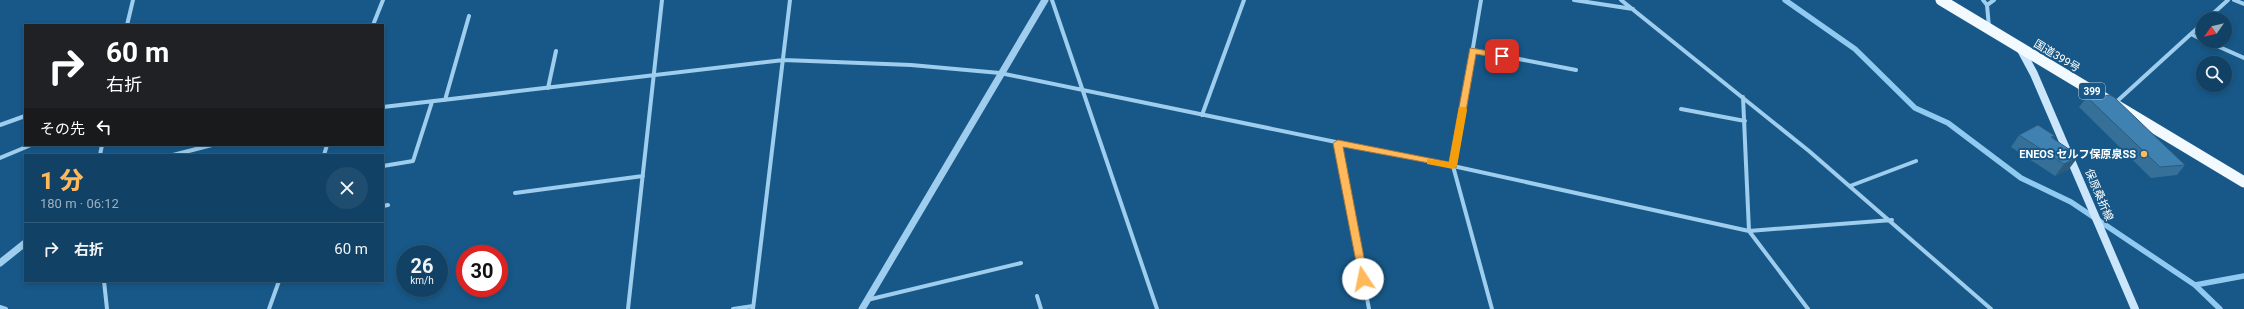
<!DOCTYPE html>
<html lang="ja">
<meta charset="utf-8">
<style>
body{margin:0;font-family:Roboto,"Noto Sans JP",sans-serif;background:#1e4d6f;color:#f1f3f6;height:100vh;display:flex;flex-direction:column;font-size:15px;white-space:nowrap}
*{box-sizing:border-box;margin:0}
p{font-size:13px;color:#9cb0bf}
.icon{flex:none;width:22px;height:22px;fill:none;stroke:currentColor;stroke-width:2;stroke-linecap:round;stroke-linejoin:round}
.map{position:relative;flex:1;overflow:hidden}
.sheet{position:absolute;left:24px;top:154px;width:360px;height:128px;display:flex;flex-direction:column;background:#114266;border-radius:0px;box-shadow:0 2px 6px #0003,0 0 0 1px #305b7a}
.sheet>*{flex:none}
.guide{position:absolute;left:24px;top:24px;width:360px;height:122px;border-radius:0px;box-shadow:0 2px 6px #0003,0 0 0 1px #305b7a;background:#202124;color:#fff;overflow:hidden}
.needle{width:26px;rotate:236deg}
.tools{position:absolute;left:2196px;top:12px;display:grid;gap:8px}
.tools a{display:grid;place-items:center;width:36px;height:36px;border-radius:50%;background:#114266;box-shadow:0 2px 6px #0003,0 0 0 1px #305b7a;font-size:20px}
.speed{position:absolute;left:396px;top:245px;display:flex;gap:8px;font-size:20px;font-weight:700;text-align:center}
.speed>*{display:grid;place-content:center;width:52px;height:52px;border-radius:50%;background:#114266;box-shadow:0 2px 6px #0003,0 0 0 1px #305b7a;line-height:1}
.speed small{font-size:10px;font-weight:400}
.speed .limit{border:6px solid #d22;background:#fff;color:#111}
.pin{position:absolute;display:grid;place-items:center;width:34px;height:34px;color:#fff;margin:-17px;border-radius:8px;box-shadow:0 2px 6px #0006}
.me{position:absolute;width:44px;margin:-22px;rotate:349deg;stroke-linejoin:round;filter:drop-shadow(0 0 3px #0008)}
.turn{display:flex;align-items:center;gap:14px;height:84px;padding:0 16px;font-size:18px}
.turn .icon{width:52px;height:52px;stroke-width:2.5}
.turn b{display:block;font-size:28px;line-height:34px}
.then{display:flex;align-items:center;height:38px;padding:0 16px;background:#0003;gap:8px;font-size:15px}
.round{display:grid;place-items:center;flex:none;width:42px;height:42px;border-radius:21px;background:#1e4d6f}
.overview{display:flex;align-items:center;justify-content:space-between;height:68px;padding:0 16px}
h1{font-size:24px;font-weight:800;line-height:30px;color:#ffb95b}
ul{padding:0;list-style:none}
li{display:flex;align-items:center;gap:12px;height:52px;padding:0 16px;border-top:1px solid #305b7a}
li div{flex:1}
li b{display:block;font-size:15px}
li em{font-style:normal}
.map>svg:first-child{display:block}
</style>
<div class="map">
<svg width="2244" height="309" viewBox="0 0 2244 309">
<rect width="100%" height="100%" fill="#175888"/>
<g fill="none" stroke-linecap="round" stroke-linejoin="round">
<!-- stream -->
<path stroke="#91caf1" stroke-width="5.5" d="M 1785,0 L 1855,49 L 1915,108 L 1948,123 L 2021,178 L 2071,202 L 2195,285 L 2220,309
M 2195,285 L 2244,276"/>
<!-- minor -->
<path stroke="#9ecdee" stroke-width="4" d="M 1052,0 L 1157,309
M 1481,0 L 1453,166 L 1492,309
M 1574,0 L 1633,9
M 1621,0 L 1809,151 L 1991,309
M 1983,0 L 1987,5 L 1989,27
M 2234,0 L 2244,4
M 1987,5 L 1994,0
M 2207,19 L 2228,0
M 127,25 L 133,0
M 373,25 L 383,0
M 2191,34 L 2203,40
M 2206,41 L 2244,58
M 1472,50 L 1576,70
M 548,88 L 556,51
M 1743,97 L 1749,231 L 1808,309
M 445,100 L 469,16
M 2114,104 L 2203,23
M 383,107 L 784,60 L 911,65 L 1000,73 L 1453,166 L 1749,231 L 1892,220
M 1681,109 L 1745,121
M 1202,115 L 1244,0
M 0,125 L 25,116
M 1338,143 L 1369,309
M 100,155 L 102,145
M 173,155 L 212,145
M 324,155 L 327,145
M 0,158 L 31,145
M 383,166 L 413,161 L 432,102
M 1850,186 L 1916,161
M 515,193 L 643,176
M 383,206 L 388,205
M 104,281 L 107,309
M 1037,296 L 1041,309
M 867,300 L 1021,263
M 0,307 L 6,309
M 269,309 L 279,281
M 628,309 L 662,0
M 733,309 L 753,306
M 753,309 L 790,0"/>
<!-- tertiary -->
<path stroke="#9ecdee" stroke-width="7" d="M 0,263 L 25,243
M 862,309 L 1045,0"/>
<!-- secondary -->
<path stroke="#cbe6fa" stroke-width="8" d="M 2020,48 L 2034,74 L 2135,309"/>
<!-- trunk -->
<path stroke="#f2f9ff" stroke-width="11" d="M 1941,0 L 2244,182"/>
</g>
<!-- wall -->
<path fill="#367099" d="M 2087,97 L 2185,165 L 2177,175 L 2151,178 L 2079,107 Z
M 2019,135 L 2055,136 L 2053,138 L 2069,169 L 2055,176 L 2011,147 Z"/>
<!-- shaded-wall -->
<path fill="#2c5b7d" d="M 2078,157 L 2069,169 L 2055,176 L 2064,164 Z"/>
<!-- building -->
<path fill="#3f82b2" stroke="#2c5b7d" d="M 2110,95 L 2114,97 L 2185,165 L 2160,167 L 2087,97 Z
M 2038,125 L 2055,136 L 2051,137 L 2076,154 L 2078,157 L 2064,164 L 2019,135 Z"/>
<!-- route -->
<path fill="#ffb95b" stroke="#a6783b" d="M 1470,48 L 1502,53 L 1506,56 L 1502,59 L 1476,54 L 1456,168 L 1343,147 L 1368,279 L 1367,282 L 1360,282 L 1333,143 L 1338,140 L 1449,162 Z"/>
<!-- slow -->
<path fill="#f59e0b" d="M 1459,107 L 1466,107 L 1467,110 L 1457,166 L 1453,169 L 1427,164 L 1427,159 L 1449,162 Z"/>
<!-- markers -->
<circle fill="#ffb95b" stroke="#175888" stroke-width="1.5" cx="2144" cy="154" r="4"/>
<g text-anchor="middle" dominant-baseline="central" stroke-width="4" stroke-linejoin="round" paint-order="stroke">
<!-- shield labels -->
<rect fill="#175888" stroke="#b9cddb" stroke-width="1" x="2079" y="83" width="26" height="16" rx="3"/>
<g font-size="10" font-weight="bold" fill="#fff">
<text x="2092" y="91">399</text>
</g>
<!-- street labels -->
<g font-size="11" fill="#fff" stroke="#175888">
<text transform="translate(2057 56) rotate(31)">国道399号</text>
<text transform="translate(2099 195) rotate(67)">保原桑折線</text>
</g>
<!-- poi labels -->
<g font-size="11" font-weight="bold" fill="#fff" stroke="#175888" text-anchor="end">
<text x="2136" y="154">ENEOS セルフ保原泉SS</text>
</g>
</g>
</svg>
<div class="tools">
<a><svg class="needle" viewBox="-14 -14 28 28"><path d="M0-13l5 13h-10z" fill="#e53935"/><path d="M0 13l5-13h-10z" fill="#9cb0bf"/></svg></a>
<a><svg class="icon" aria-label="search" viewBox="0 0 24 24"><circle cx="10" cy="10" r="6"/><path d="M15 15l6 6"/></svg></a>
</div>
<div class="speed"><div>26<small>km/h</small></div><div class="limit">30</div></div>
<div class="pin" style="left:1502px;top:56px;background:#d93025"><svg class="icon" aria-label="arrive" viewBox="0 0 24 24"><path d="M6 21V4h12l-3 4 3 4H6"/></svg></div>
<svg class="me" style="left:1363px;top:279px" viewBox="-20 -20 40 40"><circle r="19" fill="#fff"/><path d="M0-13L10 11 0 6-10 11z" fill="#ffb95b"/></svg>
<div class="guide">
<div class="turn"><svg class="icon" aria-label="right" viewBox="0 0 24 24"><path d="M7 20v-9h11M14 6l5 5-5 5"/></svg><div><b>60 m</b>右折</div></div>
<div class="then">その先<svg class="icon" aria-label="left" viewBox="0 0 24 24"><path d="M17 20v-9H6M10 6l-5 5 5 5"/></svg></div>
</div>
<section class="sheet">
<div class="overview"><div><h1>1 分</h1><p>180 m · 06:12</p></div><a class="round"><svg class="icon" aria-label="close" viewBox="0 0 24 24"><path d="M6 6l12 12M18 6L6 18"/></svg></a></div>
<ul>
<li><svg class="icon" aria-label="right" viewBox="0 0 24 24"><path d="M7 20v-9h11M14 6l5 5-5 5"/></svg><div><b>右折</b></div><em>60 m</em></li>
</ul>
</section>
</div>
